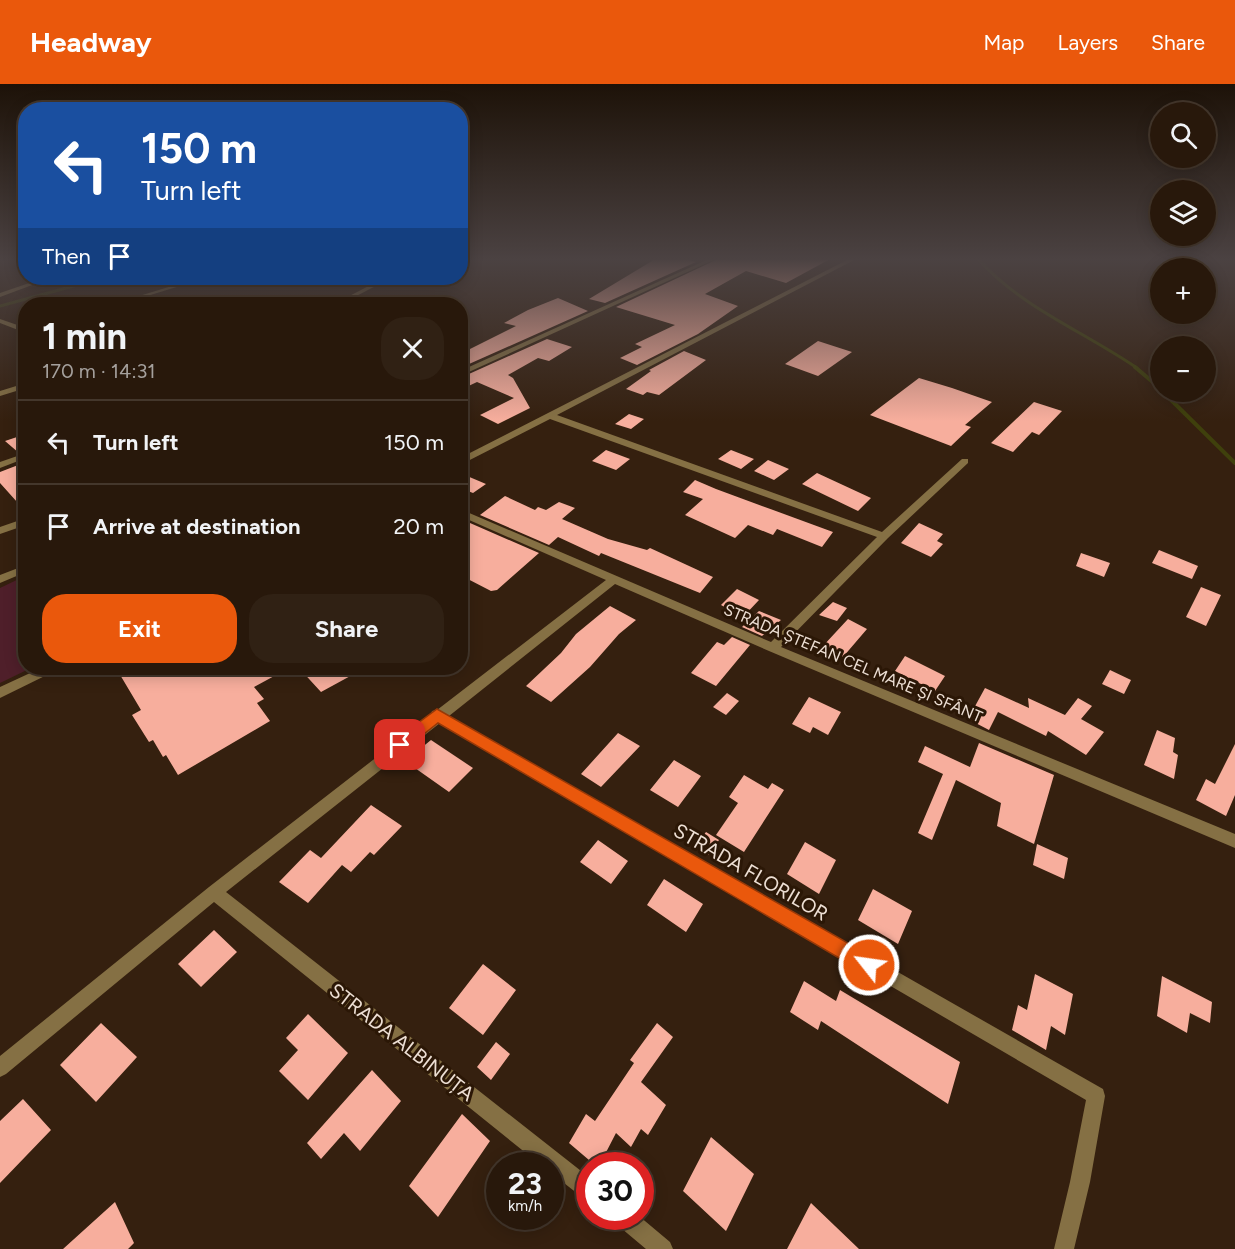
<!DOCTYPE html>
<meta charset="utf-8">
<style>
body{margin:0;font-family:Figtree,sans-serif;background:#302114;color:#f1f3f6;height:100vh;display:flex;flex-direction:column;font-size:22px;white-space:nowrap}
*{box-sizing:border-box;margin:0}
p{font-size:20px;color:#a5a09d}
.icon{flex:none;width:33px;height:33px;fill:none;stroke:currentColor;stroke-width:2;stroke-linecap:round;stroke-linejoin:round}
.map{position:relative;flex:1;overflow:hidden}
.details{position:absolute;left:18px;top:213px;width:450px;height:378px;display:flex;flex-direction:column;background:#28180b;border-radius:24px;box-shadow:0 3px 15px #0003,0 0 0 2px #44372c}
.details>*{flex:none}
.hud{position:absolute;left:18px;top:18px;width:450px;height:183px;border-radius:24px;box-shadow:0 3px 15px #0003,0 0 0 2px #44372c;background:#1a4fa0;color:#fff;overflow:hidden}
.fabs{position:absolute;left:1150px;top:18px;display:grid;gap:12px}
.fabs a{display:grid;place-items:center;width:66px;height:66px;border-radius:50%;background:#28180b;box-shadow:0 3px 15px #0003,0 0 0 2px #44372c;font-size:30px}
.speed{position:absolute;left:486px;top:1068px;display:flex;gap:12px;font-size:30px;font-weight:700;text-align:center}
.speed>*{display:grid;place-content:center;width:78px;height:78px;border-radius:50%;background:#28180b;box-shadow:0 3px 15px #0003,0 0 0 2px #44372c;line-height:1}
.speed small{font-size:15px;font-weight:400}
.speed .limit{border:9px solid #d22;background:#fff;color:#111}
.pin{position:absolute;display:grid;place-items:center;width:51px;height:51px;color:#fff;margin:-26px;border-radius:12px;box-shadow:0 3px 9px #0006}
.me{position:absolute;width:66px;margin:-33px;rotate:300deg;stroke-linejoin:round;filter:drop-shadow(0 0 4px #0008)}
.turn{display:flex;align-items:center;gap:21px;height:126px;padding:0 24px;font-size:27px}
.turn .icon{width:78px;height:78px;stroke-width:2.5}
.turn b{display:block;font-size:42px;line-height:51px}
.then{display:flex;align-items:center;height:57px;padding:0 24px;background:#0003;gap:12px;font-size:22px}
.round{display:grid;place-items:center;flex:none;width:63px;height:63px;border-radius:24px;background:#302114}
.head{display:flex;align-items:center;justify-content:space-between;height:102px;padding:0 24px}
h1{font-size:36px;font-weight:700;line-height:45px}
.button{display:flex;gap:12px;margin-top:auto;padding:12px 24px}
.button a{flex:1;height:69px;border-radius:24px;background:#ea580c;color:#fff;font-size:24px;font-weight:700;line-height:69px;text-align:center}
.button a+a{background:#302114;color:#f1f3f6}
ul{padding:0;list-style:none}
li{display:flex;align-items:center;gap:18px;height:84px;padding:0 24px;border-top:2px solid #44372c}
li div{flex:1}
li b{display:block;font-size:22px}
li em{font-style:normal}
header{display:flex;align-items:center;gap:36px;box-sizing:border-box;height:84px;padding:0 30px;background:#ea580c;color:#fff}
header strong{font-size:28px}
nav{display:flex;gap:33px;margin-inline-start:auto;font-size:21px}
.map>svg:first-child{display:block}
</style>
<header>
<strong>Headway</strong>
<nav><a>Map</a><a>Layers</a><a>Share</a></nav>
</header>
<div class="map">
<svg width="1235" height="1165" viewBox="0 0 1235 1165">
<rect width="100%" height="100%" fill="#35200f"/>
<!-- green -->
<path fill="#4f1f2a" d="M 25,492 L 26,584 L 31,584 L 0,599 L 0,504 Z"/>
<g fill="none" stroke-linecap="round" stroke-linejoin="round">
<!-- stream-far1 -->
<path stroke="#3f400c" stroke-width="3" d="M 978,175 C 1022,224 1083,247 1137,284
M 0,222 L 103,194"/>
<!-- stream -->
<path stroke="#3f400c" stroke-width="4" d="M 1135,283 L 1161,305
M 1163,308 L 1235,379"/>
</g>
<!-- building -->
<path fill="#f7ae9d" d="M 657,174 L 679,174 L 696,178 L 605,219 L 589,215 Z
M 720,174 L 832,174 L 786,199 L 746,187 L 705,210 L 738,222 L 698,250 L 637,281 L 620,274 L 642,263 L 635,260 L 675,241 L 616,223 Z
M 558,214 L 588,227 L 460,284 L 460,270 L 516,242 L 504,239 L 528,226 Z
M 547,255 L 572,263 L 549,277 L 538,274 L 508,291 L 513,294 L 530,324 L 498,340 L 480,331 L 514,314 L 477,298 L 460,306 L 460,294 Z
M 818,257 L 852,268 L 818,292 L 785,280 Z
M 684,267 L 706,276 L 659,311 L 647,308 L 643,311 L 626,305 L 651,287 L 649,286 Z
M 919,294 L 952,304 L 992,318 L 965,341 L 971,343 L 951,362 L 870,331 Z
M 1034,318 L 1062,327 L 1039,351 L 1032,348 L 1013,368 L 991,359 Z
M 629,330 L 644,335 L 631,345 L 615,340 Z
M 26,350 L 26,367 L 19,369 L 5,357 Z
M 606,366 L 630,375 L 616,386 L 592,377 Z
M 731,366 L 754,375 L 741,385 L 718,375 Z
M 768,376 L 789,385 L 774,396 L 754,387 Z
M 26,378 L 26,428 L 0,399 L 0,388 Z
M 460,389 L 486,400 L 473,409 L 460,404 Z
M 817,389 L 871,414 L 858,427 L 802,400 Z
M 695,396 L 716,405 L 833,448 L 822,463 L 777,445 L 773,451 L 748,441 L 735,454 L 685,431 L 703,415 L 683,408 Z
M 505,412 L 535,426 L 538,423 L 546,426 L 559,418 L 575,424 L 562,435 L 608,455 L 647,466 L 650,464 L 713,493 L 700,509 L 601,469 L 599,472 L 558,453 L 549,461 L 480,431 Z
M 470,439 L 539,469 L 497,506 L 491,507 L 460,491 L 460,446 Z
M 919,439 L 943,450 L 937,457 L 943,460 L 931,473 L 901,459 Z
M 1159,466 L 1198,482 L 1192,495 L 1152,479 Z
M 1081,469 L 1110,479 L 1104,493 L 1076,482 Z
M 1201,503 L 1221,511 L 1206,542 L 1186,533 Z
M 737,505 L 759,516 L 743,533 L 721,521 Z
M 833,518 L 847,524 L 837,537 L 819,531 Z
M 610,522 L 636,536 L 619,550 L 590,583 L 551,618 L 526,602 L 561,569 L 576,550 Z
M 759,527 L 781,536 L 762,552 L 742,543 Z
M 848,535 L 867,545 L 843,573 L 823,562 Z
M 732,553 L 750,561 L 716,602 L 691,589 L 717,558 L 724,561 Z
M 905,572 L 945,592 L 935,607 L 895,587 Z
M 116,584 L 289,584 L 254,603 L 264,615 L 257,619 L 270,637 L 178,691 L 166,671 L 163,673 L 153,656 L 149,658 L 132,631 L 141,626 Z
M 299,584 L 365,584 L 321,608 Z
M 1110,586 L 1131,596 L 1124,610 L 1102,600 Z
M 985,604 L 1029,624 L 1028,614 L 1065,631 L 1078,614 L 1092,622 L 1081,635 L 1104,648 L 1086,671 L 1048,647 L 1046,652 L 998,628 L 989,646 L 968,635 Z
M 727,609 L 739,617 L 726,631 L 713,623 Z
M 809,613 L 841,628 L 828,651 L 813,643 L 810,649 L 792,640 Z
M 1157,646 L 1175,654 L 1173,668 L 1178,671 L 1174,695 L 1144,681 Z
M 618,649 L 640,662 L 601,703 L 581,690 Z
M 431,656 L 473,684 L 449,708 L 405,677 Z
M 979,659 L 1054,691 L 1034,760 L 997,742 L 1001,719 L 956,696 L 932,756 L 918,749 L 943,690 L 918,678 L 925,662 L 970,683 Z
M 1235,660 L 1235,711 L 1226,732 L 1196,716 L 1206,695 L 1215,700 Z
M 674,676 L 701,692 L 678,723 L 650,706 Z
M 744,691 L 768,705 L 772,699 L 784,706 L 744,768 L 716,751 L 738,719 L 729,713 Z
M 371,721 L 402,742 L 374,771 L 370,768 L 351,788 L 342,781 L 308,819 L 279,798 L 310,766 L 321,774 Z
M 706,748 L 719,756 L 709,771 L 696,762 Z
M 598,756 L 628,777 L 611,800 L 580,778 Z
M 805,758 L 836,776 L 819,810 L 787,790 Z
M 1037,760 L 1068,774 L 1064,795 L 1033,781 Z
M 664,795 L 703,820 L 686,848 L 647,821 Z
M 873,805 L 912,827 L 898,860 L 858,836 Z
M 214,846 L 237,868 L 201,903 L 178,880 Z
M 483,880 L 516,906 L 483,951 L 449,924 Z
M 1035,890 L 1073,910 L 1065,951 L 1051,942 L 1046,966 L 1012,946 L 1018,921 L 1027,926 Z
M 1162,892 L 1212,918 L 1210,939 L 1190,929 L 1187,949 L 1157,932 Z
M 804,897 L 836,917 L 840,906 L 960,978 L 948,1020 L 821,937 L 818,946 L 790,928 Z
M 308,930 L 348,969 L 308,1016 L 279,987 L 298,966 L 286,954 Z
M 101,939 L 137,973 L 96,1018 L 60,981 Z
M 657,939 L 673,953 L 641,998 L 666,1021 L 648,1051 L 641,1045 L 631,1063 L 616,1049 L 599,1082 L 596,1082 L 569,1059 L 586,1030 L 595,1037 L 634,979 L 630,976 Z
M 496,958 L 510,970 L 491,996 L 477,983 Z
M 372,986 L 401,1017 L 360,1067 L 344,1049 L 321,1075 L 307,1059 Z
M 23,1015 L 51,1046 L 0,1099 L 0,1037 Z
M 462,1030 L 490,1057 L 438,1133 L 409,1102 Z
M 711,1053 L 754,1090 L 726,1147 L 683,1107 Z
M 115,1118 L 134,1159 L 128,1165 L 63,1165 Z
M 811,1119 L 859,1165 L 787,1165 Z"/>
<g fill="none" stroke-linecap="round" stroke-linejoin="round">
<!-- minor -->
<path fill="#857044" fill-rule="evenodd" d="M 711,174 L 718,174 L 460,292 L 460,287 Z
M 851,174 L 858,174 L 557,331 L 882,448 L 962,375 L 968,375 L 968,379 L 888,454 L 781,563 L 1235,750 L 1235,764 L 769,567 L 615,500 L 449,632 L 1103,1005 L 1105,1012 L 1090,1098 L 1074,1165 L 1054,1165 L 1070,1098 L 1086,1016 L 440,639 L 226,808 L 590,1094 L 590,1117 L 583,1114 L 550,1088 L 550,1082 L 542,1082 L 214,818 L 6,990 L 0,993 L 0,972 L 209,803 L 431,631 L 432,627 L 437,626 L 606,496 L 460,432 L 460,425 L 771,558 L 877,453 L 550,335 L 460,381 L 460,374 Z
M 44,194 L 51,194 L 0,213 L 0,209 Z
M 198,194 L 206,194 L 121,220 L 113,220 Z
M 384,194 L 391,194 L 341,220 L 334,220 Z
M 0,235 L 26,244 L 26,249 L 0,239 Z
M 26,299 L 26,304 L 0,312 L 0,307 Z
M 26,369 L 26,374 L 0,384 L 0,378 Z
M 26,434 L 26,441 L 0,450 L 0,443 Z
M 26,481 L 26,488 L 0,499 L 0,491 Z
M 41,584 L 57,584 L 55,587 L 0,614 L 0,603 Z
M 612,1132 L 639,1132 L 670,1158 L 673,1165 L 646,1165 L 615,1139 Z"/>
</g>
<!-- sky -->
<linearGradient id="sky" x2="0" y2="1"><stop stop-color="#1d1208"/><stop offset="0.52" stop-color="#4b4242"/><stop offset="1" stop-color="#4b4242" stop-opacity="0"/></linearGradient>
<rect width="1235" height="337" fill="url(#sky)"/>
<!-- route -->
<path fill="#ea580c" stroke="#983908" stroke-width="1.5" d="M 437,625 L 876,875 L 879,881 L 876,888 L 869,891 L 863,888 L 438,639 L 405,665 L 395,665 L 392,661 L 395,656 Z"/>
<g text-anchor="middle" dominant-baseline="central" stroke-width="6" stroke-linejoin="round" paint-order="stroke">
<!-- street labels -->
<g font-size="16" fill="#eddfd4" stroke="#2b1706">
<text transform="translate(853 579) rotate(23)">STRADA ȘTEFAN CEL MARE ȘI SFÂNT</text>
</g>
<!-- near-street labels -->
<g font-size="20" fill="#eddfd4" stroke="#2b1706">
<text transform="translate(751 788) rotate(30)">STRADA FLORILOR</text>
<text transform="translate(402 958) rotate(38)">STRADA ALBINUȚA</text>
</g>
</g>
</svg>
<div class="fabs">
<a><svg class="icon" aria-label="search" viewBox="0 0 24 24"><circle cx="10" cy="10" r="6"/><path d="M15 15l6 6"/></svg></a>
<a><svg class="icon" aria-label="layers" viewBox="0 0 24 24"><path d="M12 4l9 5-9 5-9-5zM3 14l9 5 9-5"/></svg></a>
<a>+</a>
<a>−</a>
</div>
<div class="speed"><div>23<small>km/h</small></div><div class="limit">30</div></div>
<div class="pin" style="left:400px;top:661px;background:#d93025"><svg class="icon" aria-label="arrive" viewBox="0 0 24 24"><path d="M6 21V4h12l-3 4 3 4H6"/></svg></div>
<svg class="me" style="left:869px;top:881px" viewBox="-20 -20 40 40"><circle r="17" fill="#ea580c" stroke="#fff" stroke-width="3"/><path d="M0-11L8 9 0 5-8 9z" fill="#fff"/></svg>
<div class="hud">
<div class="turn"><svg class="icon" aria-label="left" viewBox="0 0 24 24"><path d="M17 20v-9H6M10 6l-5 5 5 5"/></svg><div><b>150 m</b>Turn left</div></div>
<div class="then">Then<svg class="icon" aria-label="arrive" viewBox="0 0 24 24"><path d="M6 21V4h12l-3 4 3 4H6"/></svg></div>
</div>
<section class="details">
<div class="head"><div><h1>1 min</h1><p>170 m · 14:31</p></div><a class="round"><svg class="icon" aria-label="close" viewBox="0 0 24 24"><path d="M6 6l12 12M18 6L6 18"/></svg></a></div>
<ul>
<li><svg class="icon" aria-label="left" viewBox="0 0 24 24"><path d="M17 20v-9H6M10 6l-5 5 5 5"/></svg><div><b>Turn left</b></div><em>150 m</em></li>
<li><svg class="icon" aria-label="arrive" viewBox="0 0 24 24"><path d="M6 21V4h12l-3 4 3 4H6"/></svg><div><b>Arrive at destination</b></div><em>20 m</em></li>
</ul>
<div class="button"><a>Exit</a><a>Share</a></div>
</section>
</div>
